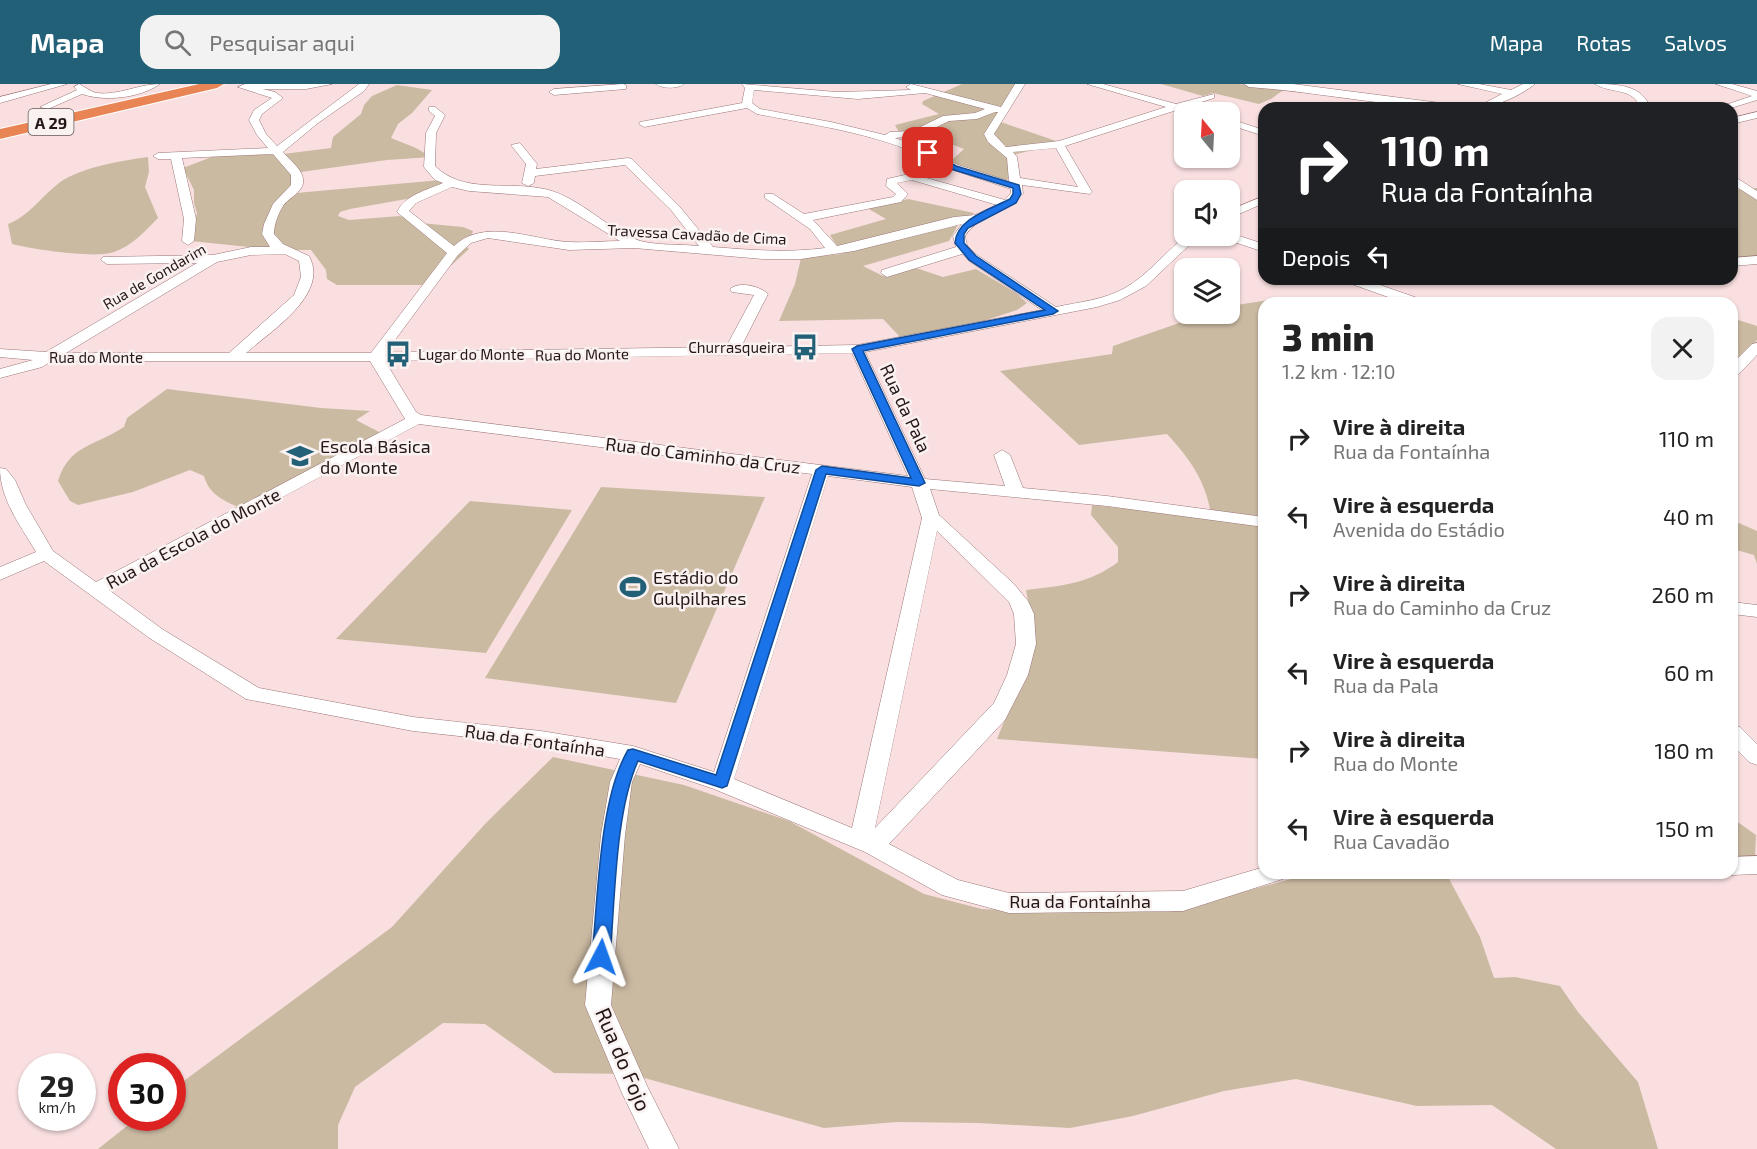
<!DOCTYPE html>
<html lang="pt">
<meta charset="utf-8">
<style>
body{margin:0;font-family:"Exo 2",sans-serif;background:#f2f2f2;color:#222;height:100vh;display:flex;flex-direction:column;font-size:22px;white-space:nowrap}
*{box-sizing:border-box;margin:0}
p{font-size:20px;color:#767676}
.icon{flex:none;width:33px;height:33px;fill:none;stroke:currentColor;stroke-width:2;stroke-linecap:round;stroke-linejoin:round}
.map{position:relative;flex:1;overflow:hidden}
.sheet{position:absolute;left:1258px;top:213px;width:480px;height:582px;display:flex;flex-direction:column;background:#fff;border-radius:18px;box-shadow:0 2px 4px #0004}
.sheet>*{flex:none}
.banner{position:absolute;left:1258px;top:18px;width:480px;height:183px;border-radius:18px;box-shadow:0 2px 4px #0004;background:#202124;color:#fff;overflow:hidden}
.needle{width:39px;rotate:342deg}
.controls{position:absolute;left:1174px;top:18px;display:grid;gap:12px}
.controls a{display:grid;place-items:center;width:66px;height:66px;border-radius:12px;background:#fff;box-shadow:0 2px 4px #0004;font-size:30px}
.speed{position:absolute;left:18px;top:969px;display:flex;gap:12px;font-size:30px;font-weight:700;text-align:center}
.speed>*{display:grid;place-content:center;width:78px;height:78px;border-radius:50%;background:#fff;box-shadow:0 2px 4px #0004;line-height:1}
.speed small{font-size:15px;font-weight:400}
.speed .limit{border:9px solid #d22;background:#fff;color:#111}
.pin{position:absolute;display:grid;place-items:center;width:51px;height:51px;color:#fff;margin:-26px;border-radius:12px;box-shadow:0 3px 9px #0006}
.me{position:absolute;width:66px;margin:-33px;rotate:4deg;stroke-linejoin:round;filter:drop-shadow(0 0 4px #0008)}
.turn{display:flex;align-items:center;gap:21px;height:126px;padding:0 24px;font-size:27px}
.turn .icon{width:78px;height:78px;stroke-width:2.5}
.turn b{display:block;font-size:42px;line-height:51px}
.then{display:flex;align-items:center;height:57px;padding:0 24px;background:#0003;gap:12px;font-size:22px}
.round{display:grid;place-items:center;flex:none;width:63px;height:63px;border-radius:18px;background:#f2f2f2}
.overview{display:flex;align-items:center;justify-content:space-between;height:102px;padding:0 24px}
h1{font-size:36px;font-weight:800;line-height:45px}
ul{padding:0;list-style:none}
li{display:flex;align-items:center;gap:18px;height:78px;padding:0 24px}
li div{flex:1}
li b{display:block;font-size:22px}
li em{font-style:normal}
header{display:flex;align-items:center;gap:36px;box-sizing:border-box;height:84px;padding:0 30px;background:#216076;color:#fff}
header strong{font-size:28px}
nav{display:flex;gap:33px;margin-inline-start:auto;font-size:21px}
.search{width:420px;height:54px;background:#f2f2f2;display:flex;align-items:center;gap:15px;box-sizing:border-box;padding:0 21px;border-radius:18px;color:#767676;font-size:22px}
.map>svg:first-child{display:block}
</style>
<header>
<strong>Mapa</strong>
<div class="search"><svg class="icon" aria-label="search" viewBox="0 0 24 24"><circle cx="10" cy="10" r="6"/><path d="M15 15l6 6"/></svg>Pesquisar aqui</div>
<nav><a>Mapa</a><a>Rotas</a><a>Salvos</a></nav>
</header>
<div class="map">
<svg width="1757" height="1065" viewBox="0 0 1757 1065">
<rect width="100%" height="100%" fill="#f9dfe0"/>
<!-- green -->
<path fill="#cbbaa2" d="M 962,0 L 1018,0 L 995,36 L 1062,59 L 1013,71 L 1011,93 L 1005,97 L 953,82 L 952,76 L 964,65 L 951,60 L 926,62 L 902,54 L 895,41 L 939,30 L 922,20 L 923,17 Z
M 1161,0 L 1239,0 L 1286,4 L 1271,15 L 1259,20 L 1213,9 L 1203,12 Z
M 397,1 L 432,6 L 412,29 L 398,40 L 391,54 L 416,64 L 431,73 L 387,76 L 301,88 L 296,109 L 452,95 L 418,113 L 350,125 L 340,128 L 338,132 L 349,136 L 400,132 L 420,139 L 463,143 L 473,147 L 471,153 L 462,159 L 469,165 L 430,201 L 337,201 L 327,195 L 326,186 L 311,166 L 278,166 L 191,157 L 197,129 L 194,119 L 194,106 L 183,84 L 222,69 L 275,71 L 331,64 L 333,53 L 361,30 L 364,21 L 372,12 Z
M 148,73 L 149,88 L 145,103 L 158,134 C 145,147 132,162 114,168 C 97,175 30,165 12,160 L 8,140 C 29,132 41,113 59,99 C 81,83 121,77 148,73 Z
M 1757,104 L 1757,173 L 1733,177 L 1733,106 Z
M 908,115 L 974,129 L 958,141 L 949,157 L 863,182 L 883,192 L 913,183 L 943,193 L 976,185 L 1016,209 L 1027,219 L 1017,226 L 977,239 L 902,255 L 883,235 L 779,237 L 795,200 L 801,174 L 842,170 L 830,151 L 886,135 L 867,124 Z
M 1276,215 L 1281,219 L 1264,219 L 1264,675 L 997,655 L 1017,605 L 1034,549 L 1026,506 C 1060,502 1089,500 1118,478 L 1118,463 L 1091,431 L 1092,421 L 1203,433 L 1210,425 C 1204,394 1188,373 1167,350 L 1079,361 L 1000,287 L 1112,270 L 1113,262 L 1205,230 L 1230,230 L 1230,222 Z
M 1732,234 L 1757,242 L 1757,256 L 1732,283 Z
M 167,305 L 321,324 L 370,327 L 356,336 L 383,350 L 242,425 C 225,417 209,411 204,392 L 190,386 L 133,408 L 78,421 L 70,417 L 58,397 C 69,361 95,362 124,343 L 127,334 Z
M 601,403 L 765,413 L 676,619 L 485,594 Z
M 470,417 L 572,426 L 486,569 L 336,555 Z
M 1732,436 L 1757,447 L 1757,480 L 1754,471 L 1733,465 Z
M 553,673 L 684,701 L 789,737 L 924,810 L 982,825 L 1051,828 L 1169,828 L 1313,789 L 1446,789 L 1480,853 L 1494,894 L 1515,893 L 1560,902 L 1578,928 L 1638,998 L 1658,1065 L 1556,1065 L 1492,1021 L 1417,1022 L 1296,995 L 1224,1007 L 1133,1032 L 1070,1044 L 978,1039 L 897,1038 L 824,1044 L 630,990 L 554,989 L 485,940 L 443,939 L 355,1003 L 338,1041 L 338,1065 L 98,1065 L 137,1034 L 172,1034 L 173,1005 L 392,843 L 485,740 Z
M 1732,734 L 1756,751 L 1755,773 L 1733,778 Z"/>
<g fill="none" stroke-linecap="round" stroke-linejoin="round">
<!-- minor casing -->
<g stroke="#9b7577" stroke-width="1">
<path id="minor" d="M 51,0 L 67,0 L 0,19 L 0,13 Z
M 79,0 C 85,3 90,7 96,9 C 118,12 138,0 160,0 C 140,14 105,18 82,10 L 48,25 L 40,23 L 77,6 L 74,3 Z
M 245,0 L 332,0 L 306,5 L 263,5 L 275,8 L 283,14 L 262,30 L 259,36 L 266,50 L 277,62 L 359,0 L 369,0 L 364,7 L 318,39 L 283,68 C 289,75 299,83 302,91 C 308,107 290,112 283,122 C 278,130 274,141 274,150 L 283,160 L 309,172 C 330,210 271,247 246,269 L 371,269 L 447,169 L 397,128 C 405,111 427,106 443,99 L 435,96 L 424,83 L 426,49 L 435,32 L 429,27 L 429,23 L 435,23 L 445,31 L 436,49 L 435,82 C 462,109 503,98 539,104 C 575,109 602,141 635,155 C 650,162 682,160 699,162 L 671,126 L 625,81 L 535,92 L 534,99 L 528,102 L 522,99 L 526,80 L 511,61 L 520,59 L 537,80 L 536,85 L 628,74 L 632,75 L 679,122 L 713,163 C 751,166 788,169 825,164 L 810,145 L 765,114 L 765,110 L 773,110 L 804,130 L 893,113 L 896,110 L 886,102 L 887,95 L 944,82 C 887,51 820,42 757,30 L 747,24 L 644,43 L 639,40 L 640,38 L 742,19 L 745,4 L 742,0 L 836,8 L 911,6 L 906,3 L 911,0 L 1001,23 L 1015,0 L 1025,0 L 994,50 L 1006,63 L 1059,57 L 1166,23 L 1087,0 L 1103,0 L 1176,20 L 1214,10 L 1214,14 L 1065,62 L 1092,108 L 1090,110 L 1022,101 L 1023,110 C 1008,129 977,131 965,152 L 967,161 L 977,171 L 1056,223 C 1079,218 1104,216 1125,204 C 1148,191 1165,168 1186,152 L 1199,152 L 1146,202 L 1120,216 L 1097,223 L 865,268 L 925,395 L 1005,402 L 994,371 L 1002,366 L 1010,371 L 1023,404 L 1107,412 L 1264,433 L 1264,443 L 1107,422 L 930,405 L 939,431 L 1014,500 L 1028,517 L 1034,530 L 1036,560 L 1028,591 L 1005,636 L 889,760 L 958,796 L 1009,809 L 1183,807 L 1264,783 L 1264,789 L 1286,789 L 1283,795 L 1183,827 L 1009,829 L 942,811 L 865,768 L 714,705 L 640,680 L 632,698 L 625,751 L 611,921 L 648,1004 L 679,1065 L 649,1065 L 622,1009 L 585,921 L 601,751 L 610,698 L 620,675 L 541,661 L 413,647 L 246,615 L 148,553 L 44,477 L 0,496 L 0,483 L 36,468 C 20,441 0,415 0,384 L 6,385 L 15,396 L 26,421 L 53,467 L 96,498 L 405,335 L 370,277 L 52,277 L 42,283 L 0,294 L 0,285 L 33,276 L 0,273 L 0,265 L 46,268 L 197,179 L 107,180 L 101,176 L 103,173 L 213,171 L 251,163 L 270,163 L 262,150 L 264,140 L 273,120 L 291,101 L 291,91 L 273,70 L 182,74 L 196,135 L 194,157 L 188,161 L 182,157 L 184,135 L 171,75 L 158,75 L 153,72 L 158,69 L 268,64 L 257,51 L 249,36 L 254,26 L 272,14 L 238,3 ZM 754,6 L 858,15 L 925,9 L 985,25 L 975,29 L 943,32 L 912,47 L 890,48 L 885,51 L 831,38 L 760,25 L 752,19 ZM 995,28 L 998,28 L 984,50 L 988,58 L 1007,74 L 1009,97 L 958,81 L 932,67 L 895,54 L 918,52 L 949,37 L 977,35 ZM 1056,64 L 1078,103 L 1020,94 L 1017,73 L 1013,68 ZM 953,86 L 1011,105 L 1011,109 L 1005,116 L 923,93 ZM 912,96 L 997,121 L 975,131 L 954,133 L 837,162 L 813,136 L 901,118 L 908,110 L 897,99 ZM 452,103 L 469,107 L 548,113 L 620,157 C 603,157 586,159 569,158 C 532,156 485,133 454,162 L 409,127 L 416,119 ZM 962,140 L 953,152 L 956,163 L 882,186 L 881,189 L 887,193 L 962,170 L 969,177 L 1042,226 L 857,261 L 741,263 L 768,210 C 760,202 739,197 730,205 L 732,208 L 754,211 L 726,263 L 386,268 L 458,171 L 471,159 L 488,154 L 569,166 L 634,164 L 763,175 L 801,175 L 854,167 ZM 285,170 L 299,177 L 301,193 L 294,211 L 229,269 L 66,269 L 217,178 L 251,171 ZM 852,269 L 908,392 L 421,331 L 416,328 L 385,277 ZM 419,340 L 812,390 L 714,688 L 633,662 L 541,647 L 413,633 L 259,604 L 162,545 L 109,506 ZM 828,392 L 912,403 L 922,434 L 852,744 L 734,695 ZM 937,447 L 1009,518 L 1014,530 L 1016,560 L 1007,591 L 994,619 L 875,744 Z
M 623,0 L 626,1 L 626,5 L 554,11 L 549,8 L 554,5 Z
M 656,0 L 684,0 C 678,5 662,5 656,0 Z
M 1244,0 L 1293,0 L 1456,21 L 1461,24 C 1390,24 1320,8 1249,3 Z
M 1458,0 L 1479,0 L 1511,6 L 1523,0 L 1535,0 C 1520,12 1494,24 1475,24 L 1502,10 Z
M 1595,0 C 1617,0 1643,1 1650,24 L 1640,24 C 1634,3 1610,10 1595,0 Z
M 1716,0 L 1732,0 L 1757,7 L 1757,16 L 1731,24 L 1716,24 L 1752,12 Z
M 1757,28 L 1757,34 L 1732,40 L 1732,34 Z
M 1230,35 L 1264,46 L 1264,52 L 1230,41 Z
M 1732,91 L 1757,107 L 1757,116 L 1732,100 Z
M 1264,112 L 1264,119 L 1230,134 L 1230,126 Z
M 1230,149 L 1264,160 L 1264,168 L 1225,155 L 1223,152 L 1230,152 Z
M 1757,172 L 1757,180 L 1732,182 L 1732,174 Z
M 1344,195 L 1363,195 L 1423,216 L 1425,219 L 1405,219 L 1346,198 Z
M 1543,195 L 1604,195 L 1597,199 L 1550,199 Z
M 1757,259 L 1757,271 L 1737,292 L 1732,293 L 1732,280 L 1752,260 Z
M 1732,518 L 1757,521 L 1757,533 L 1732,530 Z
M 1732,641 L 1740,643 L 1757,660 L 1757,681 L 1749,678 L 1732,661 Z
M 1757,772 L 1757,790 L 1732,791 L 1725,789 L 1732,789 L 1732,773 Z"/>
</g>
<!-- highway casing -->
<g stroke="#fff" stroke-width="2">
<path id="highway" d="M 199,0 L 224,0 L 217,4 L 0,55 L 0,45 Z"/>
</g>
<!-- minor -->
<use href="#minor" fill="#fff" fill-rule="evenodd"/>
<!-- highway -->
<use href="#highway" fill="#e98555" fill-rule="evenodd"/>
</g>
<!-- route -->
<path fill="#1a73e8" stroke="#114b97" stroke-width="1.5" d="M 928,66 L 956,82 L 1019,101 L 1021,110 L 1016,119 L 968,144 L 964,150 L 964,159 L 976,172 L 1058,227 L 1053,230 L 863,267 L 925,399 L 919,402 L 826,390 L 727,702 L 722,704 L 638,677 C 615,728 615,816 610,873 L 608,879 L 601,881 L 595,879 L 592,873 C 598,815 599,715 628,666 L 633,665 L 716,691 L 816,386 L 822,382 L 911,394 L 852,265 L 857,262 L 1045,226 L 969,176 L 955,159 C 956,135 991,125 1010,115 L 1013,110 L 1013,104 L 951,85 L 926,70 L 925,69 Z"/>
<!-- icons -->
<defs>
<g id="bus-bare" transform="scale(2.07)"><path d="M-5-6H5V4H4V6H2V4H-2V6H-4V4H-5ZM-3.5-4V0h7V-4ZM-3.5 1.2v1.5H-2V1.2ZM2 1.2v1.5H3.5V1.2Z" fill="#216076" stroke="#faf1f1" stroke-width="2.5" paint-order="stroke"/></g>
<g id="school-bare" transform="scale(2.07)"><path d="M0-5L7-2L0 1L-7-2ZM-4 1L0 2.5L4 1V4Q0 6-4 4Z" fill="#216076" stroke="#faf1f1" stroke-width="2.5" paint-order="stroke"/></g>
<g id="stadium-bare" transform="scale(2.07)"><path d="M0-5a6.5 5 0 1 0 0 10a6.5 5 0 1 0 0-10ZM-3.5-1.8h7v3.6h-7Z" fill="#216076" stroke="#faf1f1" stroke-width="2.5" paint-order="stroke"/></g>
</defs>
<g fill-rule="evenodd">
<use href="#bus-bare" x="805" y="263"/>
<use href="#bus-bare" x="398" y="270"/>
<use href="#school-bare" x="300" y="372"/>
<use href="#stadium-bare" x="633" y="503"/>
</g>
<g text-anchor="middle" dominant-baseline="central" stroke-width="5" stroke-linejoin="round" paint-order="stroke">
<!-- far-street labels -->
<g font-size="15" fill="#251717" stroke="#faf1f1">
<text transform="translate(697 150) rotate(3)">Travessa Cavadão de Cima</text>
<text transform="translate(154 192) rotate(-30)">Rua de Gondarim</text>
<text transform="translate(582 270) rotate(-1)">Rua do Monte</text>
<text x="96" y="273">Rua do Monte</text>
</g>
<!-- far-poi labels -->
<g font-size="15" fill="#251717" stroke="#faf1f1" text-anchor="end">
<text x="785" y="263">Churrasqueira</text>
<text x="418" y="270" text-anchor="start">Lugar do Monte</text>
</g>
<!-- shield labels -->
<rect fill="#faf1f1" stroke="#655858" stroke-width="1.5" x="28.5" y="25" width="45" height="26" rx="4.5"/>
<g font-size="16" font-weight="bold" fill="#251717">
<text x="51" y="38">A 29</text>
</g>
<!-- street labels -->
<g font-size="18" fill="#251717" stroke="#faf1f1">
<text transform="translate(906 324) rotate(65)">Rua da Pala</text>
<text transform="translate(703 371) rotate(7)">Rua do Caminho da Cruz</text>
<text transform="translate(193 454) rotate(-28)">Rua da Escola do Monte</text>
<text transform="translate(535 656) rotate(8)">Rua da Fontaínha</text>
<text x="1080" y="817">Rua da Fontaínha</text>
</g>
<!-- poi labels -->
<g font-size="18" fill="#251717" stroke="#faf1f1" text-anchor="start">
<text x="320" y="362">Escola Básica<tspan x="320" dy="21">do Monte</tspan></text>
<text x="653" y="493">Estádio do<tspan x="653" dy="21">Gulpilhares</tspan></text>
</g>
<!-- near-street labels -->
<g font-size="21" fill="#251717" stroke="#faf1f1">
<text transform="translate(624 975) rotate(67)">Rua do Fojo</text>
</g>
</g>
</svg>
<div class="controls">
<a><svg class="needle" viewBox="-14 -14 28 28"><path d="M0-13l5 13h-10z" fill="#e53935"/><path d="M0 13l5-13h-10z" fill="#767676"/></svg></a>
<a><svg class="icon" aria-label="sound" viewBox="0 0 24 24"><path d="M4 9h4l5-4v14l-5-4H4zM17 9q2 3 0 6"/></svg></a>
<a><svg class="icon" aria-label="layers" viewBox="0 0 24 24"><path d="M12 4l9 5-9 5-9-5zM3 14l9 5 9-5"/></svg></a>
</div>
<div class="speed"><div>29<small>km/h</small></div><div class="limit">30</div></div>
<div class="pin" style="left:928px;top:69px;background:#d93025"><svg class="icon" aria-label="arrive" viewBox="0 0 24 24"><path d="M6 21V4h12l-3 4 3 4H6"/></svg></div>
<svg class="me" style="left:601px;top:873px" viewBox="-20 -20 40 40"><path d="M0-17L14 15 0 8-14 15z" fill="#1a73e8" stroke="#fff" stroke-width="4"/></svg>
<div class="banner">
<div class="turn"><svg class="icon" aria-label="right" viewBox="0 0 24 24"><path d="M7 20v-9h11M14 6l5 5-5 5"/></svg><div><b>110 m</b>Rua da Fontaínha</div></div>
<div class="then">Depois<svg class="icon" aria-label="left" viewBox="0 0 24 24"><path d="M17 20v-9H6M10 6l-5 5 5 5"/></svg></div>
</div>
<section class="sheet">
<div class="overview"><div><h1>3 min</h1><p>1.2 km · 12:10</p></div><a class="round"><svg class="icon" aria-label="close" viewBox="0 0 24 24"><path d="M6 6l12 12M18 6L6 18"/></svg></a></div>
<ul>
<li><svg class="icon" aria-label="right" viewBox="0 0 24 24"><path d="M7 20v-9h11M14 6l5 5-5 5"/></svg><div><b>Vire à direita</b><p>Rua da Fontaínha</p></div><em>110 m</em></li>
<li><svg class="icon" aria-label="left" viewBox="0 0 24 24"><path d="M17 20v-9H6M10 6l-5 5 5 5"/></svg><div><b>Vire à esquerda</b><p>Avenida do Estádio</p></div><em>40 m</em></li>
<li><svg class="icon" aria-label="right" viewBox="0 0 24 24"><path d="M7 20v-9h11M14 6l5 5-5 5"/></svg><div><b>Vire à direita</b><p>Rua do Caminho da Cruz</p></div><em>260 m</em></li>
<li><svg class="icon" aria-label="left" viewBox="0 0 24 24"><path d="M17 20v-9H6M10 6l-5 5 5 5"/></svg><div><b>Vire à esquerda</b><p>Rua da Pala</p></div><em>60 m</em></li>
<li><svg class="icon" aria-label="right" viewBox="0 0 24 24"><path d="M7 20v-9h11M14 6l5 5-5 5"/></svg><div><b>Vire à direita</b><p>Rua do Monte</p></div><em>180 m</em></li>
<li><svg class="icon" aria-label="left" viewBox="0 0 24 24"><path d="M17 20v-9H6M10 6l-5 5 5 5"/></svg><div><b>Vire à esquerda</b><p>Rua Cavadão</p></div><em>150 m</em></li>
</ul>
</section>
</div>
